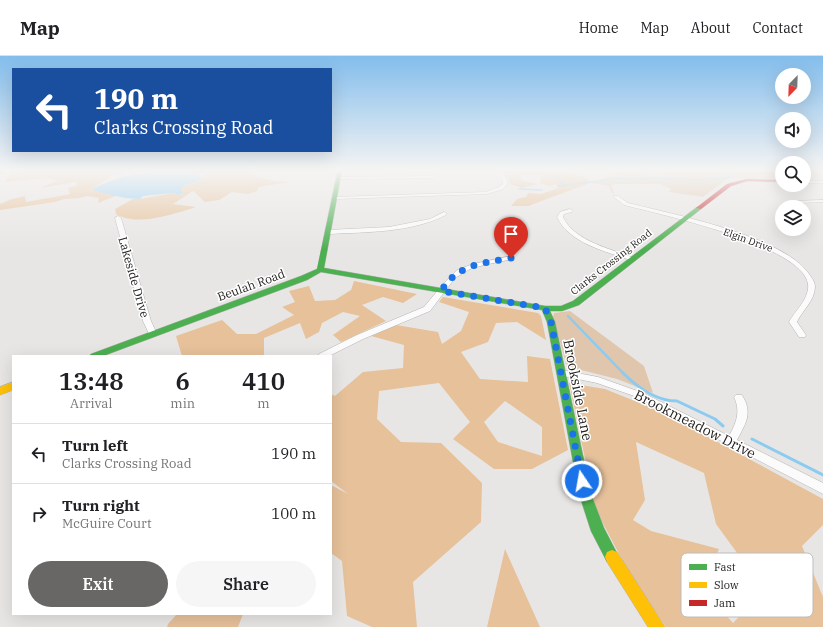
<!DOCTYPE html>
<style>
body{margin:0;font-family:"IBM Plex Serif",serif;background:#f6f6f6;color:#202124;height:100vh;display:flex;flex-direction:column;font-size:15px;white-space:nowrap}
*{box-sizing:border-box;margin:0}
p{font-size:13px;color:#757577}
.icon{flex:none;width:22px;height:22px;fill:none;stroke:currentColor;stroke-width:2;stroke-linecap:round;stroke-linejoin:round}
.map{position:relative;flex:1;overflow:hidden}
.drawer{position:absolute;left:12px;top:299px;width:320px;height:260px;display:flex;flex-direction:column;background:#fff;border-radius:0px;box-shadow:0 4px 16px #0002}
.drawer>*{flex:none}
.guide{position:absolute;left:12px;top:12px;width:320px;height:84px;border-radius:0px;box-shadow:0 4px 16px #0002;background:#1a4fa0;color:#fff;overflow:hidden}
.needle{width:26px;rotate:203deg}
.buttons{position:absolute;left:775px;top:12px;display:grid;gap:8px}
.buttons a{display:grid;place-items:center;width:36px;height:36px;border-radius:50%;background:#fff;box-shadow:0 4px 16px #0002;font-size:20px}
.pin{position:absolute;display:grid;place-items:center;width:34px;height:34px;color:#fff;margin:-41px -17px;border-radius:50% 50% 50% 0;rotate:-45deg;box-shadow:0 0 4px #0007}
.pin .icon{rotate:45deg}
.me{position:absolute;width:44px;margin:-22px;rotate:348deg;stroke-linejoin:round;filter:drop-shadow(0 0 3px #0008)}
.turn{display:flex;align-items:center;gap:14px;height:84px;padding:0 16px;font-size:18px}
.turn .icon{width:52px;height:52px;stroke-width:2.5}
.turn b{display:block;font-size:28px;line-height:34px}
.eta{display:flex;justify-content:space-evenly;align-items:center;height:68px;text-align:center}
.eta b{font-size:24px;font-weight:600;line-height:28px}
.primary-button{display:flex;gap:8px;margin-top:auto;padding:8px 16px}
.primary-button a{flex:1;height:46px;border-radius:24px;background:#696765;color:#fff;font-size:16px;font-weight:600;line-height:46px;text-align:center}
.primary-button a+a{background:#f6f6f6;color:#202124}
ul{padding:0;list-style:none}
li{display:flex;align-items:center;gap:12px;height:60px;padding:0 16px;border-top:1px solid #e0e0e0}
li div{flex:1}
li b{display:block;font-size:15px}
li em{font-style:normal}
header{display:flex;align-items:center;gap:24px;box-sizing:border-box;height:56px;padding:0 20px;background:#fff;border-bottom:1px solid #e0e0e0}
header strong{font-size:19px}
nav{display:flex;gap:22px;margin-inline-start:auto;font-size:14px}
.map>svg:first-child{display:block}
</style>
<header>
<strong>Map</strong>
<nav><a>Home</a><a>Map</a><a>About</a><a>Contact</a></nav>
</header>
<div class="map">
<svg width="823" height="571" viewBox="0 0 823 571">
<rect width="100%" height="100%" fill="#e8e6e4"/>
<!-- green -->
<path fill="#e0c6ac" d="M 676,114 L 770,114 L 780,122 L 729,122 L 703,141 L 669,136 L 671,133 L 660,128 L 615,128 L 611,130 L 614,137 L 612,137 L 609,130 L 590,127 L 619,117 L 662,119 Z
M 570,255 L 644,310 L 653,337 L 617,323 L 573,312 L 566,308 L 553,261 L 554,257 Z"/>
<!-- forest -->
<path fill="#e6c19a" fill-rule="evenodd" d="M 14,114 L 111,114 L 119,115 L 93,132 L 95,135 L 118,139 L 98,147 L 99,142 L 87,140 L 79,142 L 64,143 L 55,146 L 0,154 L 0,148 L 12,143 L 25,140 L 26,146 L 70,138 L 68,132 L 77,129 L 76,126 L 40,132 L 57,125 L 45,122 L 4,126 Z
M 187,114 L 244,114 L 256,120 L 274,125 L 289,126 L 259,131 L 257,135 L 248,138 L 232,136 L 219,144 L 205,146 L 193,135 L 173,148 L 196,151 C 174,158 137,171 116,158 L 115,153 L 133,143 L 140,143 L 173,137 L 181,139 L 183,137 L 181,133 L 183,130 L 198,125 L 208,116 L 193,118 L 193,115 Z
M 502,114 L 551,114 L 586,121 L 590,127 L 528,150 L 511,150 L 517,143 L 526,141 L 528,137 L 541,138 L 558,132 L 556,128 L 549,130 L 540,127 L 541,119 L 522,118 L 521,124 L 538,128 L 522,132 L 510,128 L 509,124 Z
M 354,225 L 417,238 L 403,247 L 383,241 L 362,249 L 386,265 L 341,286 L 333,279 L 360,260 L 343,256 L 322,267 L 319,276 L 306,283 L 300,267 L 264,282 L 264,300 L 182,300 L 176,280 L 222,264 L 237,278 L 256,278 L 294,259 L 282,251 L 295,246 L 289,235 L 309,230 L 315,245 L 335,244 L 351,234 Z
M 443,241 L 538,257 L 541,260 L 546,284 L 517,266 L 496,267 L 488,286 L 461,296 L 480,323 L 528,326 L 527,300 L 550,303 L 568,394 L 532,413 L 494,413 L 453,383 L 470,366 L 439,327 L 379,335 L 377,363 L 401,386 L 441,387 L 482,427 L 481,466 L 413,526 L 417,571 L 372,571 L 347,560 L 342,505 L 331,497 L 331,429 L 348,438 L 331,425 L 331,338 L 335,340 L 363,316 L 403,312 L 404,289 L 371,280 L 396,269 L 438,276 L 442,288 L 461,275 L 469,256 L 439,246 ZM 505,345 L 542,371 L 542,400 L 498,386 L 484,366 Z
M 569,327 L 605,333 L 662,356 L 823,443 L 823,469 L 802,490 L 823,541 L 823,571 L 666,571 L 630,519 L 596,454 ZM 636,386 L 704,417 L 716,468 L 764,534 L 733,567 L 703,533 L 719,493 L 651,475 L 633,464 L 645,444 Z
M 505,493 L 540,571 L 487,571 Z
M 177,558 L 243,558 L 238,571 L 167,571 L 168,568 Z"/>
<!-- water -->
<path fill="#8ccbf1" d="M 163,114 L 186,114 L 193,115 L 193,118 L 200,119 L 201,122 C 196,129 185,126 181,133 L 183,137 L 180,139 L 173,137 L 143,140 L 140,143 L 125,142 L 95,135 L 93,132 L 121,121 Z"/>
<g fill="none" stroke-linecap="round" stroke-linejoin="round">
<!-- stream-far2 -->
<path stroke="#8ccbf1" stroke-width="1.5" d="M 107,114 L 121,119
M 547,114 L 555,118 L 564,130
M 558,130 L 622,122 C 632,125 642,122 653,122 C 679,123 705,126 731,121 L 727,119 L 730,119 L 722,116 L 724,115 L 738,114
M 519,133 L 542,134"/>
<!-- stream-far1 -->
<path stroke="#8ccbf1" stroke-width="2.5" d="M 568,260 L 624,318"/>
<!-- stream -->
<path stroke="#8ccbf1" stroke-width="3" d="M 623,317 C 637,331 657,345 677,345 L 715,363 L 723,370
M 752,383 L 823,419"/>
<!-- street casing -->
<g stroke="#b5b3b1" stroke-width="1">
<path id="street" d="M 496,114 L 500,114 L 507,124 L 507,128 L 503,133 L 487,138 L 335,143 L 333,142 L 335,141 L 486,136 L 499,131 L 503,128 L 503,124 Z
M 775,114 L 779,114 L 782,118 L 782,121 L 776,117 Z
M 434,120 L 436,121 L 435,122 L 338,123 L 336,122 L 338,121 Z
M 804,125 L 823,125 L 823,127 L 804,127 Z
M 614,140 L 618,140 L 628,147 C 672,158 783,180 809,218 C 812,222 815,226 815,231 C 815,244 802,255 797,266 L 806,279 L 805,281 L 799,281 L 789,266 C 795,255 810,242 808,228 C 802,189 659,158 624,149 L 614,141 Z
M 823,144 L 823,146 L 798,147 L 796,146 L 798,145 Z
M 570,153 L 573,155 L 572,156 L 564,158 L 563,161 C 574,185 611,193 634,202 L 634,204 L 630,204 C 605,195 569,187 557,161 L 560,156 Z
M 444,156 L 446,157 L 446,159 C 410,177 367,176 328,178 L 325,176 L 328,174 L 389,171 L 430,163 Z
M 118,160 L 121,162 L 151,265 L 157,278 L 156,280 L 150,280 L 143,265 L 115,162 Z
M 511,200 L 513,201 L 513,203 L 484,209 L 470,213 L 455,222 L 430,255 L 363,283 L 329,300 L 318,300 L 319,298 L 357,279 L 424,251 L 444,227 L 457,214 L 473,208 Z
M 561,314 L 598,321 L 643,337 L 729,380 C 736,367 741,356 734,341 L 736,339 L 742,339 C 753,357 746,367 737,384 L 823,427 L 823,438 L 637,341 L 597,327 L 558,319 L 557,317 L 558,315 Z"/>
</g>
<!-- fast casing -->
<g stroke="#b5b3b1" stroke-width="1">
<path id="fast" d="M 0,114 L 5,114 L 0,118 Z
M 338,114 L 342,114 L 324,212 L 545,250 L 561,250 L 573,245 L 697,151 L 701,151 L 701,153 L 579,249 L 562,255 L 550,255 L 555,266 L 591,438 L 604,472 L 619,501 L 617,506 L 612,508 L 607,506 L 591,475 L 579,438 L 547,266 L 542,254 L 321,216 L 307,224 L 103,300 L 89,300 L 91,298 L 301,220 L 317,213 Z"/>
</g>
<!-- slow casing -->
<g stroke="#b5b3b1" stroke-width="1">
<path id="slow" d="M 13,326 L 13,334 L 0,339 L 0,331 Z
M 612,494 L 617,496 L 665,571 L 648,571 L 607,506 L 605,501 L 607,496 Z"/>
</g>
<!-- jam casing -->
<g stroke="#b5b3b1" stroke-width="1">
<path id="jam" d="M 747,123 L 782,124 L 782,126 L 747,125 L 731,130 L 701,153 L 696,152 L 727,128 Z"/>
</g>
<!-- street -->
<use href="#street" fill="#fcfbfb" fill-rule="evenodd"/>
<!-- fast -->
<use href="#fast" fill="#4caf50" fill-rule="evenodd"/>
<!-- slow -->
<use href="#slow" fill="#ffc107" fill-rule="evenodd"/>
<!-- jam -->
<use href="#jam" fill="#c62828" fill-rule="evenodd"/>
</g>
<!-- sky -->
<linearGradient id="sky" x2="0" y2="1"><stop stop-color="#83bdec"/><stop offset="0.59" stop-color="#f5f4f3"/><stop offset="1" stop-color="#f5f4f3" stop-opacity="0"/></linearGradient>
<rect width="823" height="194" fill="url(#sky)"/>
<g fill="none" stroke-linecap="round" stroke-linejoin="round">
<!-- route -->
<path stroke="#1a73e8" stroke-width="7" stroke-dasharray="0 12.6" d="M 511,202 C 482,208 459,207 441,235 L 545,252 L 551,266 L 582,425"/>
</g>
<g text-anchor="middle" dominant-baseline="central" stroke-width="3" stroke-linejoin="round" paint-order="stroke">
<!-- far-street labels -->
<g font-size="10" fill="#242221" stroke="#fff">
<text transform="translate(748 184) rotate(20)">Elgin Drive</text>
<text transform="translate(611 206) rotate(-38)">Clarks Crossing Road</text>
</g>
<!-- street labels -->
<g font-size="12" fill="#242221" stroke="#fff">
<text transform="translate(134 221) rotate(74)">Lakeside Drive</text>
<text transform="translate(251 229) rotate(-20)">Beulah Road</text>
</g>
<!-- near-street labels -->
<g font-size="14" fill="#242221" stroke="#fff">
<text transform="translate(578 334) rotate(79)">Brookside Lane</text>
<text transform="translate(695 368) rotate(27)">Brookmeadow Drive</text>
</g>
</g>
<!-- legend -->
<rect x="681" y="497" width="132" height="64" rx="6" fill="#fff" stroke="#bdbdbc" stroke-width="1"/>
<rect x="689" y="508" width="18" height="6" fill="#4caf50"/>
<rect x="689" y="526" width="18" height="6" fill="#ffc107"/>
<rect x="689" y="544" width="18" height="6" fill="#c62828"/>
<g font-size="11" fill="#242221">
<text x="714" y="515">Fast</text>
<text x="714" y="533">Slow</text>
<text x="714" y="551">Jam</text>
</g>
</svg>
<div class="buttons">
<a><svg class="needle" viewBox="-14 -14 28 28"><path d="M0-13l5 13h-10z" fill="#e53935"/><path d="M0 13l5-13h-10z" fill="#757577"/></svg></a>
<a><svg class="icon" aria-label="sound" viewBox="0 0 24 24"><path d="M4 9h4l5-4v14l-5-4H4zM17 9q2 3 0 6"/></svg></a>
<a><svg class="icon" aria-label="search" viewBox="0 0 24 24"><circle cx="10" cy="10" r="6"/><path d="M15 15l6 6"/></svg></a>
<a><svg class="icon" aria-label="layers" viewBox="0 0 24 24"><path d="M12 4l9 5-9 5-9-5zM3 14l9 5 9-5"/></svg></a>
</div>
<div class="pin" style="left:511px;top:202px;background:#d93025"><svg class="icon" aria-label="arrive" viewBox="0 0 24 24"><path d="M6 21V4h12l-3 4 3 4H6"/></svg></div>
<svg class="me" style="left:582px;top:425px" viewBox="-20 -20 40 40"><circle r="17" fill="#1a73e8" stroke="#fff" stroke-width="3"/><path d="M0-11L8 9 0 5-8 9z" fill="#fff"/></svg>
<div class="guide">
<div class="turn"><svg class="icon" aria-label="left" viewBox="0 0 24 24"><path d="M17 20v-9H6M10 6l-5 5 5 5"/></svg><div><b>190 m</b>Clarks Crossing Road</div></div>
</div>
<section class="drawer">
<div class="eta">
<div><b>13:48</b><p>Arrival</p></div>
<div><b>6</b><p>min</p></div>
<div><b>410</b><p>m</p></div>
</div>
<ul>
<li><svg class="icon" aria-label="left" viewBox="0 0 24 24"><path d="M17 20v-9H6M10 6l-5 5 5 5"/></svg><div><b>Turn left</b><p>Clarks Crossing Road</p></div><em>190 m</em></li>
<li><svg class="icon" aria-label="right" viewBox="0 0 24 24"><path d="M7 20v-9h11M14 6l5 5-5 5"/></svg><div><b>Turn right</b><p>McGuire Court</p></div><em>100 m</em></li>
</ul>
<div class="primary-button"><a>Exit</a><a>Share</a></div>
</section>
</div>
